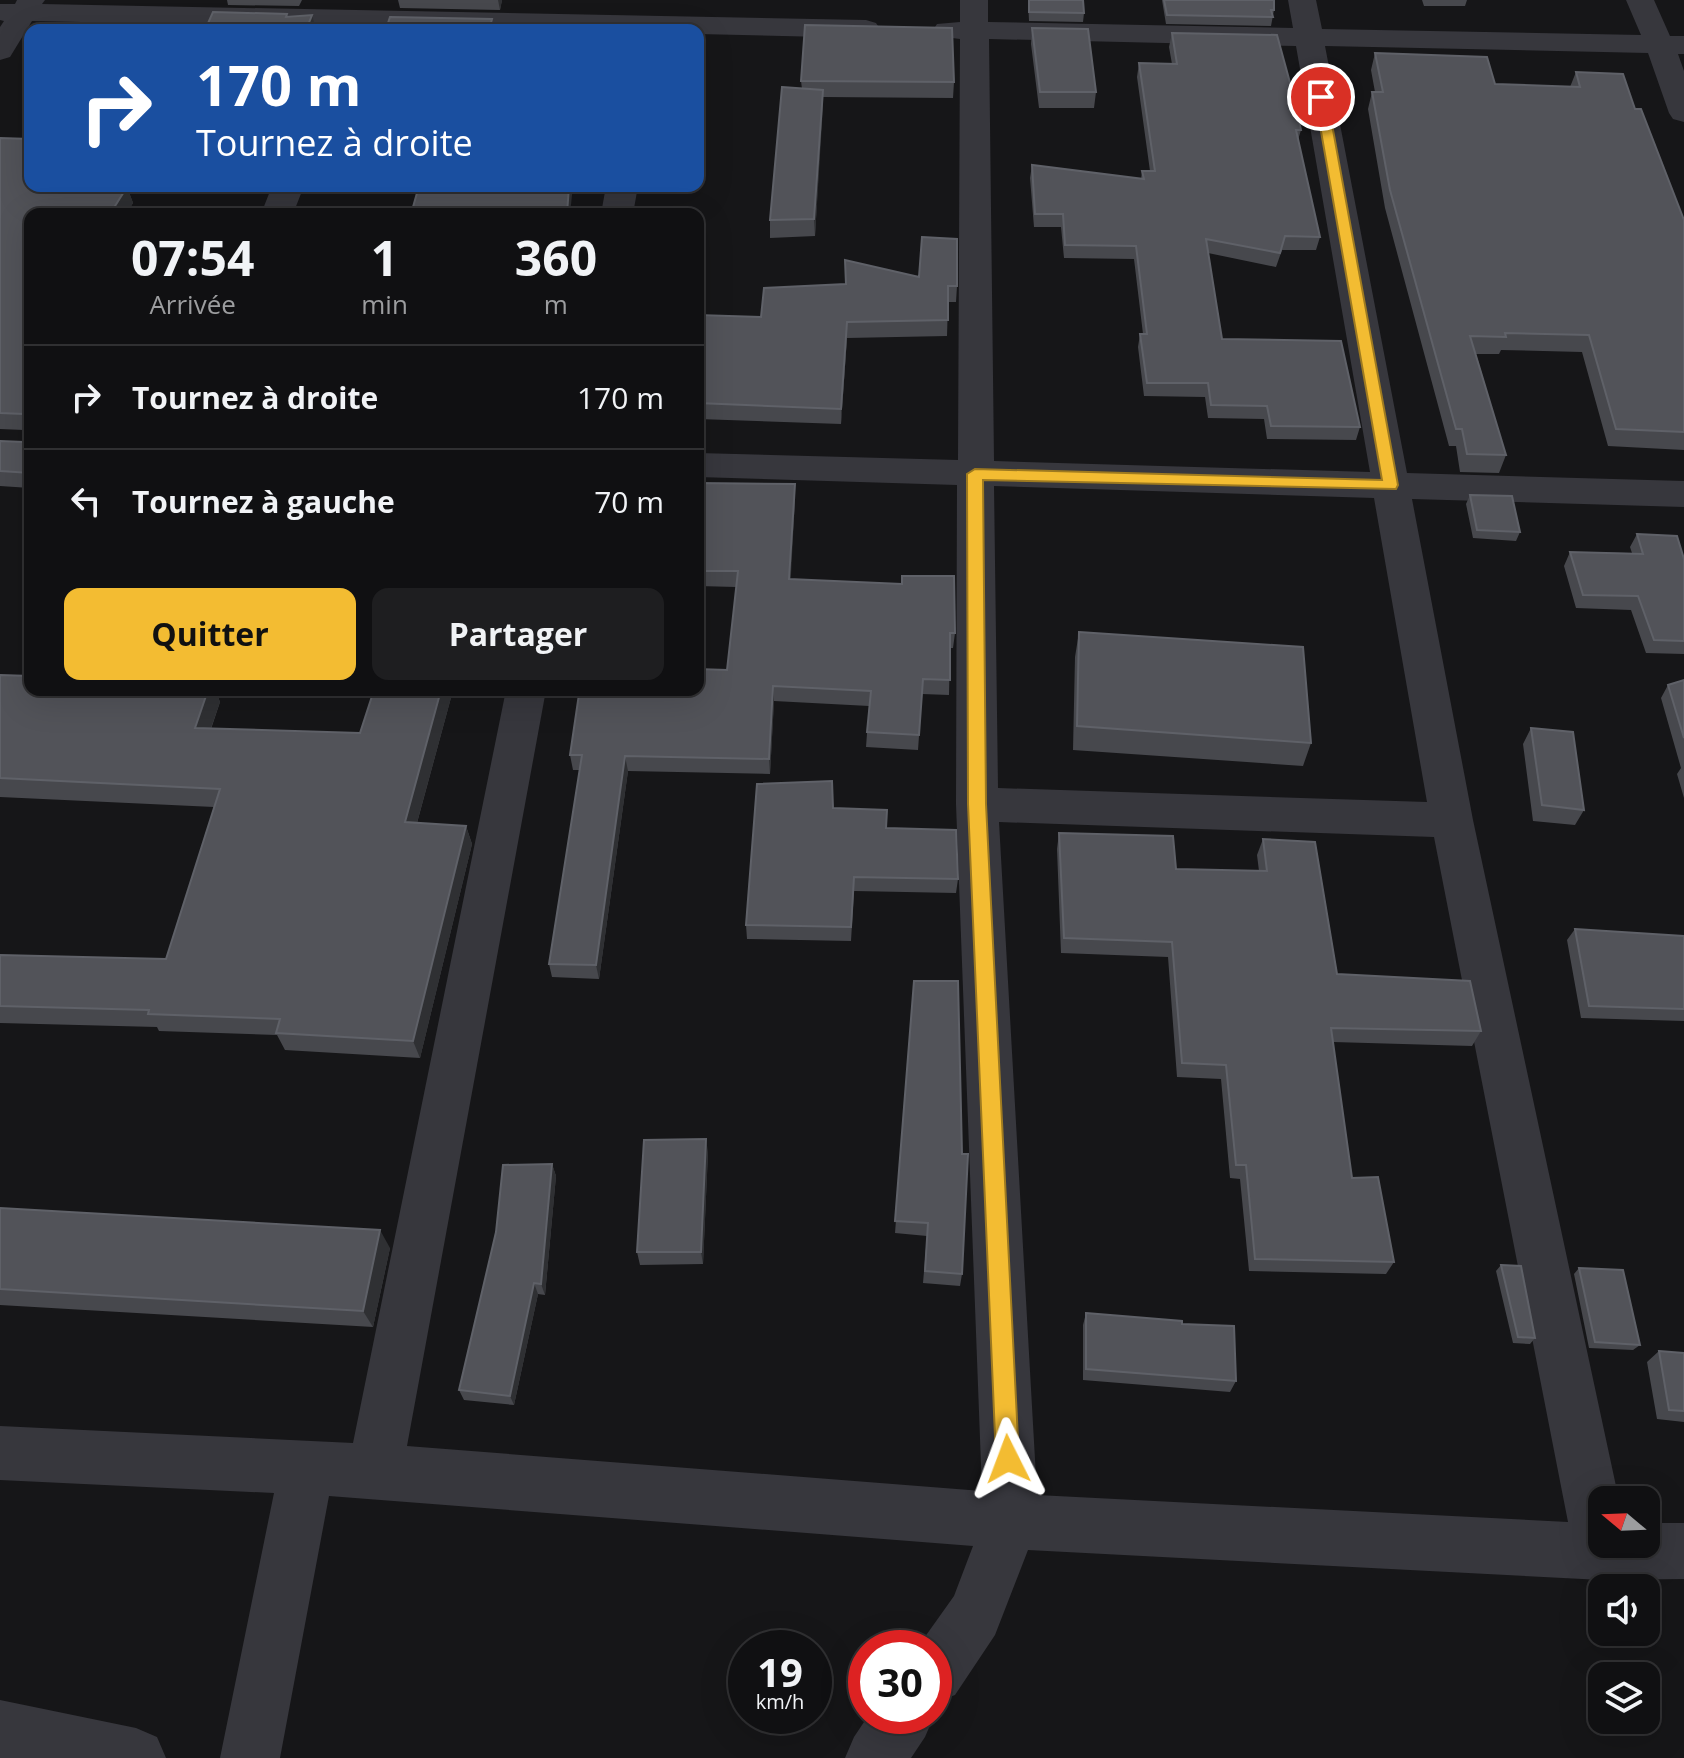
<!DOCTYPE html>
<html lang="fr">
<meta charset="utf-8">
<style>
body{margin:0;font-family:"Open Sans",sans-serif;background:#1e1e20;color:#f1f3f6;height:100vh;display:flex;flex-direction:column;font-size:30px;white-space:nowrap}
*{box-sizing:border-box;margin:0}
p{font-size:26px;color:#9c9d9f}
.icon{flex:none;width:44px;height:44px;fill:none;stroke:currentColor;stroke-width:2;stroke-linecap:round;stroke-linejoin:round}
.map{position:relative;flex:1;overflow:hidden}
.panel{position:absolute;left:24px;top:208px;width:680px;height:488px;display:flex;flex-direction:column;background:#101012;border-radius:16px;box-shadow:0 8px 32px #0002,0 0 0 2px #303032}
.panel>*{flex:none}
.top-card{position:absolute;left:24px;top:24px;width:680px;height:168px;border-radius:16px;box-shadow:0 8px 32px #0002,0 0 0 2px #303032;background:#1a4fa0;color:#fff;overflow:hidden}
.needle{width:52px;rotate:289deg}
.tools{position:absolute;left:1588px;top:1486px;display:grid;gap:16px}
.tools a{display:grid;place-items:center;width:72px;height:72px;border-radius:16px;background:#101012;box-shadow:0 8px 32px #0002,0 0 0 2px #303032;font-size:40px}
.speed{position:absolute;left:728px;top:1630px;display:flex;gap:16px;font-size:40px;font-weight:700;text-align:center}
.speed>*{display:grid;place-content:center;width:104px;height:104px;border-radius:50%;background:#101012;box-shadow:0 8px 32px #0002,0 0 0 2px #303032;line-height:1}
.speed small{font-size:20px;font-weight:400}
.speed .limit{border:12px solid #d22;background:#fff;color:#111}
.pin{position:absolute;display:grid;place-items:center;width:68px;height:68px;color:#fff;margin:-34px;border:4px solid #fff;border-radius:50%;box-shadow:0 2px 8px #0007}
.me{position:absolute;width:88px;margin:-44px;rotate:357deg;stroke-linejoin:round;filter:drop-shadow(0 0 6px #0008)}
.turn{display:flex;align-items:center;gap:28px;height:168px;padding:0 40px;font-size:36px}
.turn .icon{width:104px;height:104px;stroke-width:2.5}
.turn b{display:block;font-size:56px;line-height:68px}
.eta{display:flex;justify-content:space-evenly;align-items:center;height:136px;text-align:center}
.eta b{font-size:48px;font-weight:700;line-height:56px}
.button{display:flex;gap:16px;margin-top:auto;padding:16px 40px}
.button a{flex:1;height:92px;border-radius:16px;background:#f3bc32;color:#111;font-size:32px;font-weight:700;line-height:92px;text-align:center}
.button a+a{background:#1e1e20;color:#f1f3f6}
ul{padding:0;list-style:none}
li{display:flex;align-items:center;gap:24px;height:104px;padding:0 40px;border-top:2px solid #303032}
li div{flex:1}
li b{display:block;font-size:30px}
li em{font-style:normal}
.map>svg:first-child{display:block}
</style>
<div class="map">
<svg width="1684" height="1758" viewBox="0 0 1684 1758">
<rect width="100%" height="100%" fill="#161618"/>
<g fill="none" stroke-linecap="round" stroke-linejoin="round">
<!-- minor -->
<path fill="#37373d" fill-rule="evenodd" d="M 17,0 L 45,0 L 42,4 L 866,20 L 876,23 L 880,29 L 876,35 L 866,38 L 698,34 L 698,30 L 482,30 L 32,21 L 10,57 L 0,60 L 0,27 L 4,21 L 0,20 L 0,4 L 15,4 Z
M 960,0 L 988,0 L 988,22 L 1293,28 L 1288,0 L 1316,0 L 1322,29 L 1641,35 L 1626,0 L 1654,0 L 1670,36 L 1684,36 L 1684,54 L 1678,54 L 1684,71 L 1684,122 L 1673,119 L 1669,113 L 1648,53 L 1325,46 L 1407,473 L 1684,481 L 1684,507 L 1412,499 L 1473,820 L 1619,1500 L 1602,1500 L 1602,1544 L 1646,1544 L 1646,1523 L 1684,1523 L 1684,1579 L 1602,1580 L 1028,1550 L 995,1635 L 955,1695 L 934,1703 L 934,1648 L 917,1648 L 954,1596 L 973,1546 L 329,1496 L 280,1758 L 220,1758 L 274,1493 L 0,1480 L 0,1426 L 353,1443 L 506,690 L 546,690 L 407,1446 L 982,1491 L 956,804 L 957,485 L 698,477 L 698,453 L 958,460 L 960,39 L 937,36 L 933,30 L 937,24 L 960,22 ZM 989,39 L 1296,46 L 1370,472 L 994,461 ZM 994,486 L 1374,498 L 1427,802 L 998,788 ZM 999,822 L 1434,837 L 1568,1522 L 1037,1495 Z
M 272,186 L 304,186 L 293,214 L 261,214 Z
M 606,186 L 638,186 L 633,214 L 601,214 Z
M 0,1700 L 136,1728 L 157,1737 L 166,1758 L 0,1758 Z
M 868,1716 L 934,1716 L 925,1737 L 911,1758 L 845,1758 L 854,1737 Z"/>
</g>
<!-- wall -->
<path fill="#47484d" d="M 227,0 L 302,0 L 299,6 L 228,5 Z
M 398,0 L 502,0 L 500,10 L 400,8 Z
M 1028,0 L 1083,0 L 1084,13 L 1083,22 L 1029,21 Z
M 1162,0 L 1274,0 L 1274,10 L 1271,26 L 1166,24 Z
M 1422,0 L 1467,0 L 1465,6 L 1424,6 Z
M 1032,28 L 1096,92 L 1094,108 L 1039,108 L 1031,44 Z
M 1172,33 L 1301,130 L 1298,140 L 1320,237 L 1316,250 L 1282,250 L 1276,267 L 1208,253 L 1222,339 L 1360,427 L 1356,440 L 1267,439 L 1264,419 L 1208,418 L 1205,397 L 1144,396 L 1138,347 L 1140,334 L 1143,334 L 1134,259 L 1064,258 L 1061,227 L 1034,227 L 1030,178 L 1032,165 L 1141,179 L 1142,171 L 1150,171 L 1137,77 L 1139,63 L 1172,64 L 1169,47 Z
M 1375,53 L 1495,84 L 1570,87 L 1576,72 L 1635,109 L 1684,220 L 1684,450 L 1608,446 L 1582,352 L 1501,350 L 1499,354 L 1476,354 L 1506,455 L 1499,473 L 1460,472 L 1456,446 L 1449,446 L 1385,208 L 1368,109 L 1372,92 L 1375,92 L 1371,70 Z
M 801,81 L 954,82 L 953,98 L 823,97 L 815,236 L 770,238 L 770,220 L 802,89 Z
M 0,138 L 30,186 L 127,187 L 133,203 L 126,214 L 30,214 L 30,488 L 0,486 L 0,441 L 24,442 L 24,430 L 0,429 Z
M 845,260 L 957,286 L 956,302 L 948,302 L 947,336 L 847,338 L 841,424 L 698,419 L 698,315 L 761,317 L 845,284 Z
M 698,483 L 795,484 L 795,500 L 790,579 L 955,633 L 953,648 L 950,648 L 949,695 L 922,694 L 918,750 L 866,747 L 869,706 L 774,701 L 770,774 L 628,771 L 599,979 L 552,977 L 549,964 L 580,770 L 573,770 L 570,755 L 674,696 L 727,670 L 736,587 L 698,586 Z
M 1470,495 L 1520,532 L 1516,541 L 1473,538 L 1466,504 Z
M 1637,534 L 1684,559 L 1684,654 L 1646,653 L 1631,610 L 1576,608 L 1564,566 L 1570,552 L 1632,553 L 1630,547 Z
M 1079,632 L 1311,743 L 1303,766 L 1073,750 L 1075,657 Z
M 0,675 L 216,692 L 220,702 L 211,729 L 360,733 L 374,690 L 503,690 L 500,697 L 452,694 L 417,823 L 466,826 L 472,844 L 420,1058 L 285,1050 L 277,1035 L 159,1031 L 157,1027 L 0,1023 L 0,955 L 166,959 L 214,807 L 0,797 Z
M 1684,680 L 1684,798 L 1677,774 L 1681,768 L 1661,698 L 1668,685 Z
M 1531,728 L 1584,810 L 1575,825 L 1533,821 L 1523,744 Z
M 833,808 L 886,828 L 958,879 L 956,893 L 854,891 L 851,941 L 747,939 L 746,925 Z
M 1059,833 L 1176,869 L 1259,871 L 1257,855 L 1263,839 L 1337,974 L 1481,1031 L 1472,1046 L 1333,1042 L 1352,1178 L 1394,1262 L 1386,1274 L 1249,1271 L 1240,1179 L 1230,1178 L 1221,1079 L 1177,1077 L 1168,957 L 1061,953 L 1057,849 Z
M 1575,929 L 1684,936 L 1684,1021 L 1581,1018 L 1567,940 Z
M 914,981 L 962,1154 L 962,1274 L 960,1286 L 923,1283 L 927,1236 L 895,1233 Z
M 708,1152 L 703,1264 L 640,1265 L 637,1252 Z
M 552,1164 L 556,1176 L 545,1295 L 538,1294 L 514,1405 L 464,1400 L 459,1390 Z
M 0,1208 L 390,1248 L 373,1327 L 0,1305 Z
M 1501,1265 L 1535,1338 L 1530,1344 L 1513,1343 L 1496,1271 Z
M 1579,1268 L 1640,1345 L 1633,1350 L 1589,1348 L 1574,1274 Z
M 1086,1313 L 1236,1381 L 1230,1392 L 1083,1380 L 1083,1325 Z
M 1659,1351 L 1684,1353 L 1684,1422 L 1657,1419 L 1647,1362 Z"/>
<!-- shaded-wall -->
<path fill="#2f3033" d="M 498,0 L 502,0 L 500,10 Z
M 312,15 L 316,30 L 306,30 Z
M 823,90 L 823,107 L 815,236 L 814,219 Z
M 569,186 L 573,186 L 570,214 L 567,214 Z
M 127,187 L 133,203 L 126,214 L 110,214 Z
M 847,322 L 847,338 L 841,424 L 841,409 Z
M 795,484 L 795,500 L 790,594 L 789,579 Z
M 773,686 L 774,701 L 770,774 L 769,759 Z
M 207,690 L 216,690 L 216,692 L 220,702 L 204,748 L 195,728 Z
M 441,690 L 451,690 L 452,694 L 412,841 L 405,822 Z
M 625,756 L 628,771 L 599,979 L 596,965 Z
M 466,826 L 472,844 L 420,1058 L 413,1041 Z
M 706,1139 L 708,1152 L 703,1264 L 701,1252 Z
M 552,1164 L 556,1176 L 545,1295 L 541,1284 Z
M 380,1230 L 390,1248 L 373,1327 L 363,1311 Z
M 534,1283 L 538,1294 L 514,1405 L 510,1396 Z"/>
<!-- building -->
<path fill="#525359" stroke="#5f6168" stroke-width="2" d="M 1029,0 L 1083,0 L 1084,13 L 1029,12 Z
M 1164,0 L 1274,0 L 1274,10 L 1271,10 L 1273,17 L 1167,15 Z
M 213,12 L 287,14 L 286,17 L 312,15 L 306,30 L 205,30 Z
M 390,17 L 492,19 L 489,30 L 390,30 L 391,26 L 387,26 Z
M 572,23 L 625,23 L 623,30 L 569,30 Z
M 805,25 L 952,28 L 954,82 L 801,81 Z
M 1032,28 L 1088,29 L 1096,92 L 1040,92 Z
M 1172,33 L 1277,35 L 1295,101 L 1301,130 L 1296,130 L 1320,237 L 1285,236 L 1280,253 L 1206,239 L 1222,339 L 1341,341 L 1360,427 L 1271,426 L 1267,406 L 1211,405 L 1208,383 L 1147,383 L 1140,334 L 1147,334 L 1136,246 L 1065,245 L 1063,214 L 1035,214 L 1032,165 L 1144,179 L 1142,171 L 1155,171 L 1139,63 L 1177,64 Z
M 1375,53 L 1487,57 L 1495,84 L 1580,87 L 1576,72 L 1623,74 L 1635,109 L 1641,109 L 1684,220 L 1684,432 L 1616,429 L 1589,335 L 1505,333 L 1506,337 L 1470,336 L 1506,455 L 1467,454 L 1462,429 L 1456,429 L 1390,190 L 1372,92 L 1383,92 Z
M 782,87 L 823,90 L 814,219 L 770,220 Z
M 0,138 L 30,139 L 30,186 L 127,187 L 110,214 L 30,214 L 30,473 L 0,471 L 0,441 L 24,442 L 24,414 L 0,413 Z
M 419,186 L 569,186 L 567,214 L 411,214 Z
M 922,237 L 957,239 L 957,286 L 948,286 L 948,320 L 847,322 L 841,409 L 698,403 L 698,315 L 761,317 L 764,288 L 846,284 L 845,260 L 919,277 Z
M 698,483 L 795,484 L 789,579 L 902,584 L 902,576 L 954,576 L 955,633 L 950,633 L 950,680 L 923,679 L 919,735 L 867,732 L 871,691 L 773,686 L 769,759 L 625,756 L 596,965 L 549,964 L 582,755 L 570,755 L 579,694 L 674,696 L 675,690 L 698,690 L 698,669 L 727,670 L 738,571 L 698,571 Z
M 1470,495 L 1512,496 L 1520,532 L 1477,530 Z
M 1637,534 L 1677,536 L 1684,559 L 1684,641 L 1654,640 L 1638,596 L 1583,595 L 1570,552 L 1643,554 Z
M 1079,632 L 1303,647 L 1311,743 L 1077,726 Z
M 0,675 L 30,676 L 30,690 L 208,690 L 195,728 L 360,733 L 374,690 L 441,690 L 405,822 L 466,826 L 413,1041 L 276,1033 L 280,1019 L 148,1014 L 149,1010 L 0,1006 L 0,955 L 166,959 L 220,789 L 0,778 Z
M 1684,680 L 1684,738 L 1668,685 Z
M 1531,728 L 1573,732 L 1584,810 L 1542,805 Z
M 832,781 L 833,808 L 887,810 L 886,828 L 956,830 L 958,879 L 854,877 L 851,927 L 746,925 L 757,784 Z
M 1059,833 L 1173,836 L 1176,869 L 1267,871 L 1263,839 L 1315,842 L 1337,974 L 1470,981 L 1481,1031 L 1331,1028 L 1352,1178 L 1378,1177 L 1394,1262 L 1255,1259 L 1246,1165 L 1236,1165 L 1226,1065 L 1182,1063 L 1172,942 L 1064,938 Z
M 1575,929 L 1684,936 L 1684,1009 L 1589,1006 Z
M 914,981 L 958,981 L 962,1154 L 968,1154 L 962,1274 L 925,1271 L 928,1223 L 895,1221 Z
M 706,1139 L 701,1252 L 637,1252 L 644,1140 Z
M 552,1164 L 541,1284 L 534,1283 L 510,1396 L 459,1390 L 496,1232 L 503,1165 Z
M 0,1208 L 380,1230 L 363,1311 L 0,1289 Z
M 1501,1265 L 1521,1266 L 1535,1338 L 1518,1337 Z
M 1579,1268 L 1623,1270 L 1640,1345 L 1595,1342 Z
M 1086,1313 L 1182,1321 L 1182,1324 L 1234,1326 L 1236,1381 L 1086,1369 Z
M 1659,1351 L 1684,1353 L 1684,1411 L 1669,1410 Z"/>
<!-- route -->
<path fill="#f3bc32" stroke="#9e7a20" stroke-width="2" d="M 1321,94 L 1327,97 L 1398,485 L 1396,489 L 983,480 L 986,804 L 1019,1459 L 1016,1467 L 1008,1470 L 1000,1467 L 996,1459 L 968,804 L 967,474 L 975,469 L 1382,480 L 1315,97 Z"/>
</svg>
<div class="tools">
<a><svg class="needle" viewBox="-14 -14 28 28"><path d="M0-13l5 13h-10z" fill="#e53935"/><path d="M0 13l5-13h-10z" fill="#9c9d9f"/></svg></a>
<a><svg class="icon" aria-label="sound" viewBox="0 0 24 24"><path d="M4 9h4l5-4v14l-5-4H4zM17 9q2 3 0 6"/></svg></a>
<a><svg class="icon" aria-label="layers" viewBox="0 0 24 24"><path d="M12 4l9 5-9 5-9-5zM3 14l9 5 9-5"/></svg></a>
</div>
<div class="speed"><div>19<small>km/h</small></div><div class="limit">30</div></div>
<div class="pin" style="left:1321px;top:97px;background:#d93025"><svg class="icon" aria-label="arrive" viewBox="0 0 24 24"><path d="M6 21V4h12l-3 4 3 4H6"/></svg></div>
<svg class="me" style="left:1008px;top:1459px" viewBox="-20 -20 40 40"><path d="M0-17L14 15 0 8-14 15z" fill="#f3bc32" stroke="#fff" stroke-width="4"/></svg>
<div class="top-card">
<div class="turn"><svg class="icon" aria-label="right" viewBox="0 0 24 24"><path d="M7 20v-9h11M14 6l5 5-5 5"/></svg><div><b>170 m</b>Tournez à droite</div></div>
</div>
<section class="panel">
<div class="eta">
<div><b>07:54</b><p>Arrivée</p></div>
<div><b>1</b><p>min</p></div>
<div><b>360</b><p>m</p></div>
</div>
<ul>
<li><svg class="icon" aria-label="right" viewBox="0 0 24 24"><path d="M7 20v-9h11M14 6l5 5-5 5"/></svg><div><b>Tournez à droite</b></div><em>170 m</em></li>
<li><svg class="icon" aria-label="left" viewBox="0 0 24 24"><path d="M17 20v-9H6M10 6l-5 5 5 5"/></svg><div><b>Tournez à gauche</b></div><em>70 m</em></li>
</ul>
<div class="button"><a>Quitter</a><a>Partager</a></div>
</section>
</div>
